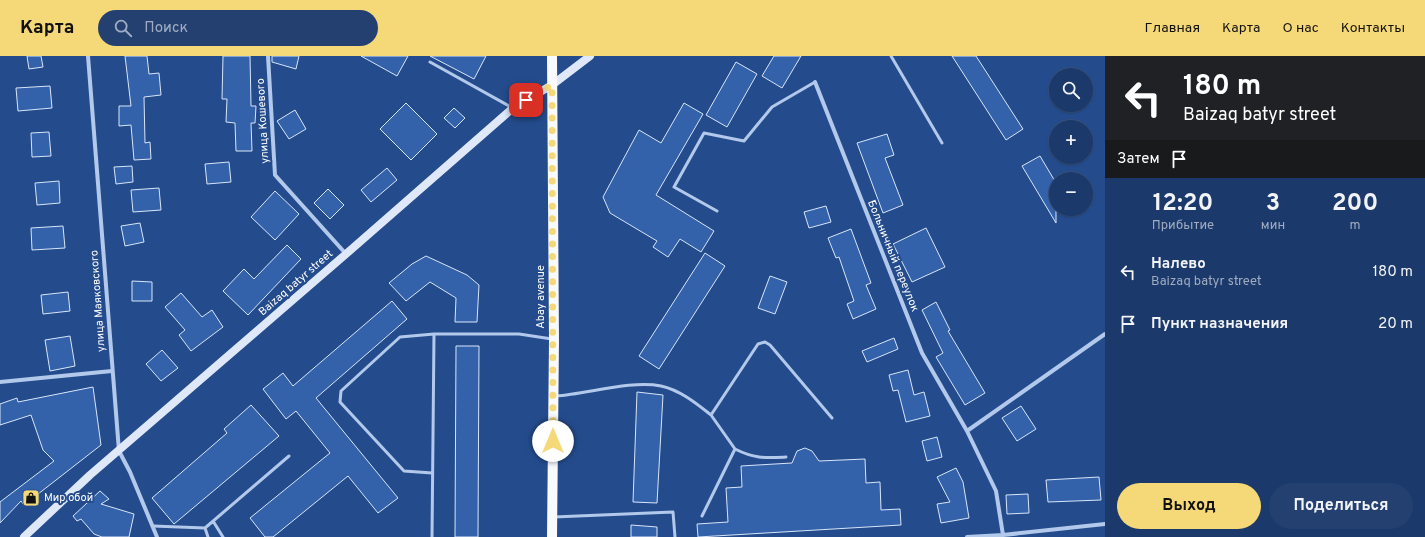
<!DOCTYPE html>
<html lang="ru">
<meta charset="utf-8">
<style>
body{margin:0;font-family:Overpass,sans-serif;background:#244070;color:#f1f3f6;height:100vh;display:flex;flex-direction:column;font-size:15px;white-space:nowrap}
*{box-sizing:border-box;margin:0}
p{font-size:13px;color:#a0acc1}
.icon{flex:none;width:22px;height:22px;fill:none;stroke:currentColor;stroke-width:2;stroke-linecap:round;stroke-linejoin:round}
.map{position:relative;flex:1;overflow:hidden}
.details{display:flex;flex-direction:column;background:#1b396a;width:320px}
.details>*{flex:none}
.banner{background:#202124;color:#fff;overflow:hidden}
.tools{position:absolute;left:1049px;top:12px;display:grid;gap:8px}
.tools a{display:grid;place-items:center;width:44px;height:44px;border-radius:50%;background:#1b396a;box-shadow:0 1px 3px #0004,0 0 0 1px #39537e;font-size:20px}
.pin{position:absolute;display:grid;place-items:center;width:34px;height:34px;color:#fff;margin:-17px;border-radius:8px;box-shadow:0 2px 6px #0006}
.me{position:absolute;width:44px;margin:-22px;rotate:0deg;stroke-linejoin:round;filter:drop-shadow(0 0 3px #0008)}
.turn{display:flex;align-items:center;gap:14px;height:84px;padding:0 12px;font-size:18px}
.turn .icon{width:52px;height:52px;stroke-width:2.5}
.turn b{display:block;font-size:28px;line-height:34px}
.then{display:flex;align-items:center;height:38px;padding:0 12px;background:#0003;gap:8px;font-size:15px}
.eta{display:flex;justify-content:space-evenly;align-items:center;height:68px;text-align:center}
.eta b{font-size:24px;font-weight:700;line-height:28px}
.action{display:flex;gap:8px;margin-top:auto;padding:8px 12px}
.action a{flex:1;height:46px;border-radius:24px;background:#f5d877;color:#111;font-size:16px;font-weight:700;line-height:46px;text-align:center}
.action a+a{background:#244070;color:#f1f3f6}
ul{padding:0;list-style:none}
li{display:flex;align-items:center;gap:12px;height:52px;padding:0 12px}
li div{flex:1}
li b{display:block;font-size:15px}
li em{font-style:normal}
header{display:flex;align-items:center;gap:24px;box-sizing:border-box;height:56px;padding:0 20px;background:#f5d877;color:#111}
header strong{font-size:19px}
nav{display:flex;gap:22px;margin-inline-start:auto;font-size:14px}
.search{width:280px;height:36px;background:#244070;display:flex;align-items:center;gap:10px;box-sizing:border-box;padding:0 14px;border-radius:22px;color:#a0acc1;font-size:15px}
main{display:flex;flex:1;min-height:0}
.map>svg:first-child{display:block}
</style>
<header>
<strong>Карта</strong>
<div class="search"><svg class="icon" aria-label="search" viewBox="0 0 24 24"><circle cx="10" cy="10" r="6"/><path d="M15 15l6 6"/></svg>Поиск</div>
<nav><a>Главная</a><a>Карта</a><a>О нас</a><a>Контакты</a></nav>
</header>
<main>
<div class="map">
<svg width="1105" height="481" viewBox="0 0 1105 481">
<rect width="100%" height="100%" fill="#244c8d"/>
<!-- building -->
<path fill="#3462aa" stroke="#d8e5f8" d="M 27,0 L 41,0 L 43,11 L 29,13 Z
M 125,0 L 147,0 L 149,18 L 159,17 L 161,39 L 144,41 L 145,87 L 150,86 L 151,103 L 134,104 L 131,69 L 119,70 L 119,50 L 131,50 Z
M 223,0 L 250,0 L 251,50 L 256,50 L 255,67 L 251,67 L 252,95 L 236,95 L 235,67 L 226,66 L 227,43 L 222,43 Z
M 272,0 L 299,0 L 296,13 L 272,6 Z
M 361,0 L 408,0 L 397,20 Z
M 430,0 L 486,0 L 474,23 Z
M 774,0 L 801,0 L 782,32 L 762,20 Z
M 952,0 L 976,0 L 1023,73 L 1006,84 Z
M 736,6 L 757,18 L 727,71 L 706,59 Z
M 50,30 L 52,52 L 18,55 L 16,32 Z
M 406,47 L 437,78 L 411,104 L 380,73 Z
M 684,47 L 703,58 L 656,139 L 714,175 L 701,196 L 680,183 L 668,201 L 653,191 L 657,185 L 610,157 L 603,141 L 639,74 L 661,87 Z
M 454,52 L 465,62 L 455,72 L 444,62 Z
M 295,54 L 306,73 L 289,83 L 277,65 Z
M 49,76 L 51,100 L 32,101 L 31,77 Z
M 887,78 L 894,99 L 885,102 L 903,149 L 883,157 L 857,87 Z
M 1040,100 L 1056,127 L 1056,167 L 1022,110 Z
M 229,106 L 231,126 L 207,128 L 205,108 Z
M 132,110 L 133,126 L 116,128 L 114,111 Z
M 387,112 L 397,124 L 371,146 L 361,134 Z
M 59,125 L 60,147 L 37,149 L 35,127 Z
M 159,132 L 161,154 L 133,156 L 131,134 Z
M 328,133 L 344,149 L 330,163 L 314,147 Z
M 275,135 L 299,158 L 275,184 L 251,161 Z
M 826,150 L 831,166 L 809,172 L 804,156 Z
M 140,167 L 144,186 L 125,190 L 121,170 Z
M 63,170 L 65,192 L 32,194 L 31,172 Z
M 926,172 L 945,211 L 912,226 L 893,188 Z
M 851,173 L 871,227 L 866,229 L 876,253 L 853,263 L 847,248 L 854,245 L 839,201 L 836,202 L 828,182 Z
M 287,189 L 301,203 L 248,259 L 223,235 L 244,213 L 254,223 Z
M 705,197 L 725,210 L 659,313 L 639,300 Z
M 426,200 L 467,219 L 479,229 L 477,266 L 455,266 L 456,242 L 430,226 L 406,245 L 389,227 L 412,208 Z
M 770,220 L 787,226 L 775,258 L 758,252 Z
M 132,225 L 152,226 L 152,245 L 132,245 Z
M 68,236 L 70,255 L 43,258 L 41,239 Z
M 181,237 L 202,261 L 212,254 L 223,271 L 191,295 L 179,279 L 185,274 L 165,251 Z
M 392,245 L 407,263 L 316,342 L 398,442 L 378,457 L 348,420 L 273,481 L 265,481 L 250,462 L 330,397 L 296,355 L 286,363 L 263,333 L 283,317 L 293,330 Z
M 936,246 L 950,274 L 948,275 L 985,337 L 965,349 L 936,301 L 943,297 L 922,254 Z
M 70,280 L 75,310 L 50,315 L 45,284 Z
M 894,282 L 898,293 L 867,306 L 862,295 Z
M 456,290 L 479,290 L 478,481 L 455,481 Z
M 162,294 L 178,312 L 161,325 L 146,308 Z
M 908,314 L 914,339 L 924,336 L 930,360 L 906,366 L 898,334 L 893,335 L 889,319 Z
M 93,331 L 101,389 L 24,449 L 21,445 L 0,467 L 0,446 L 54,405 L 43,394 L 31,359 L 0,369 L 0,348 L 17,342 L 18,346 Z
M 637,336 L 663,339 L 657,447 L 633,446 Z
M 251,349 L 279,380 L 174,468 L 152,442 L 227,377 L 224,373 Z
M 1021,350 L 1036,373 L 1017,385 L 1002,362 Z
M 937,381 L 942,401 L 927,405 L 922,385 Z
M 805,392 L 812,395 L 819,405 L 865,403 L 866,427 L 880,426 L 881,454 L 900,453 L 901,469 L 698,481 L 697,468 L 728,466 L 726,432 L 742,431 L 741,410 L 792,407 L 797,395 Z
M 956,412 L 963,426 L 969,462 L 941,467 L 937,448 L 950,446 L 937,421 Z
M 1099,421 L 1101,444 L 1048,446 L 1046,424 Z
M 100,435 L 109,443 L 101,448 L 134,458 L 129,481 L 102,481 L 94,478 L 81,463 L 77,465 L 73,460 Z
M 1028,438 L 1029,457 L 1007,458 L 1006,439 Z
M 631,469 L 657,471 L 657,481 L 631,481 Z"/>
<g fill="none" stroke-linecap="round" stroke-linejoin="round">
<!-- service -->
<path stroke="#b3c9eb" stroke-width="3" d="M 891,0 L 942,87
M 430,6 L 511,51
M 717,155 L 674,131 L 704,77 L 744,85 L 772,51 L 815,26
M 556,340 C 587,338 631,324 661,330 C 680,334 697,348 711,359
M 735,393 C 755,403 765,402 786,401
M 432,417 L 404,415 L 340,346 L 341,335 L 400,281 L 434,278 L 519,278 L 552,283
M 702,460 L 735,393 L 711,359 L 758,288 L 765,286 L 770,289 L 832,362
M 554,461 L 673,456 L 675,481
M 213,465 L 223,481
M 153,470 L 205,472 L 289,400
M 205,472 L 208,481
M 432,481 L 434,278"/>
<!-- minor -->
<path stroke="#b3c9eb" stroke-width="4" d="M 88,0 L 119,395 L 130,416 L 157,481
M 268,0 L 275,119 L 346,198
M 815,26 L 922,297 L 967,375 L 996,435 L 1003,479
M 0,326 L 112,315
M 967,375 L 1105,278
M 967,481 L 1003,479 L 1105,468"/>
<!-- secondary -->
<path stroke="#dfe8f9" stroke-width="8" d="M 24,481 L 90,419 L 346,198 L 513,52 L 552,29 L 590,0"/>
<!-- primary -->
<path stroke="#f8fafe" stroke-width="10" d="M 552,481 L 554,284 L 552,0"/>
</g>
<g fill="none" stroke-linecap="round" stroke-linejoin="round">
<!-- route -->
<path stroke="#f5d877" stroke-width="7" stroke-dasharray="0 12.6" d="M 526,44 L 552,29 L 553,385"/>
</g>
<!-- icons -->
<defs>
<g id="shop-square" transform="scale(0.9)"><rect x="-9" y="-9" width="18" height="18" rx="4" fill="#f5d877" stroke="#244c8d"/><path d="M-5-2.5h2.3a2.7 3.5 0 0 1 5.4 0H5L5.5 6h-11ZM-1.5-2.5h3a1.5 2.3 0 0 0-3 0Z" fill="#111"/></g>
</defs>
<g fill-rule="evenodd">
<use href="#shop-square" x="31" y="442"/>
</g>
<g text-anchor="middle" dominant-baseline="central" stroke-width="4" stroke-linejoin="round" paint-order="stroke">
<!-- street labels -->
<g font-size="11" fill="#fff" stroke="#244c8d">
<text transform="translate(263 65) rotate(-93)">улица Кошевого</text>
<text transform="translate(893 200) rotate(68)">Больничный переулок</text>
<text transform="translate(296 227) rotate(-41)">Baizaq batyr street</text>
<text transform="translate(541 241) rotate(-90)">Abay avenue</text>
<text transform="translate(98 245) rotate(-94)">улица Маяковского</text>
</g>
<!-- poi labels -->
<g font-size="11" fill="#fff" stroke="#244c8d" text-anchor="start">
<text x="44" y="442">Мир обой</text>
</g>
</g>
</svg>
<div class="tools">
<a><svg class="icon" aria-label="search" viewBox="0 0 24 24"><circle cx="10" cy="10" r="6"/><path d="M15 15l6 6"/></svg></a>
<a>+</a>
<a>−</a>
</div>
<div class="pin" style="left:526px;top:44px;background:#d93025"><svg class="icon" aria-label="arrive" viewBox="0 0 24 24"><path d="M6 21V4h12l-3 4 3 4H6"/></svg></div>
<svg class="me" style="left:553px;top:385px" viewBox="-20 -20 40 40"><circle r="19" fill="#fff"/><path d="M0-13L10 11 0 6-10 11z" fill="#f5d877"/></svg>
</div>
<section class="details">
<div class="banner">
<div class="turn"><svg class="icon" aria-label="left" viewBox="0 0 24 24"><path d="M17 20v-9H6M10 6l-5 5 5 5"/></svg><div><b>180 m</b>Baizaq batyr street</div></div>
<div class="then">Затем<svg class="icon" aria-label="arrive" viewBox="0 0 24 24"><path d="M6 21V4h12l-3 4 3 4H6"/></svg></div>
</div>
<div class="eta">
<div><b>12:20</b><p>Прибытие</p></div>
<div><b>3</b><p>мин</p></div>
<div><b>200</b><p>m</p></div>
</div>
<ul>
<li><svg class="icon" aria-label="left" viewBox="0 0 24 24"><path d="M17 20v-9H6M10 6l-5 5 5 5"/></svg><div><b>Налево</b><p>Baizaq batyr street</p></div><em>180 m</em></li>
<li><svg class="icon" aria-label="arrive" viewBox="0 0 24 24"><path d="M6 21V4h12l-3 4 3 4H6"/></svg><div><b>Пункт назначения</b></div><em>20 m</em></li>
</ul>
<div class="action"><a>Выход</a><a>Поделиться</a></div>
</section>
</main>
